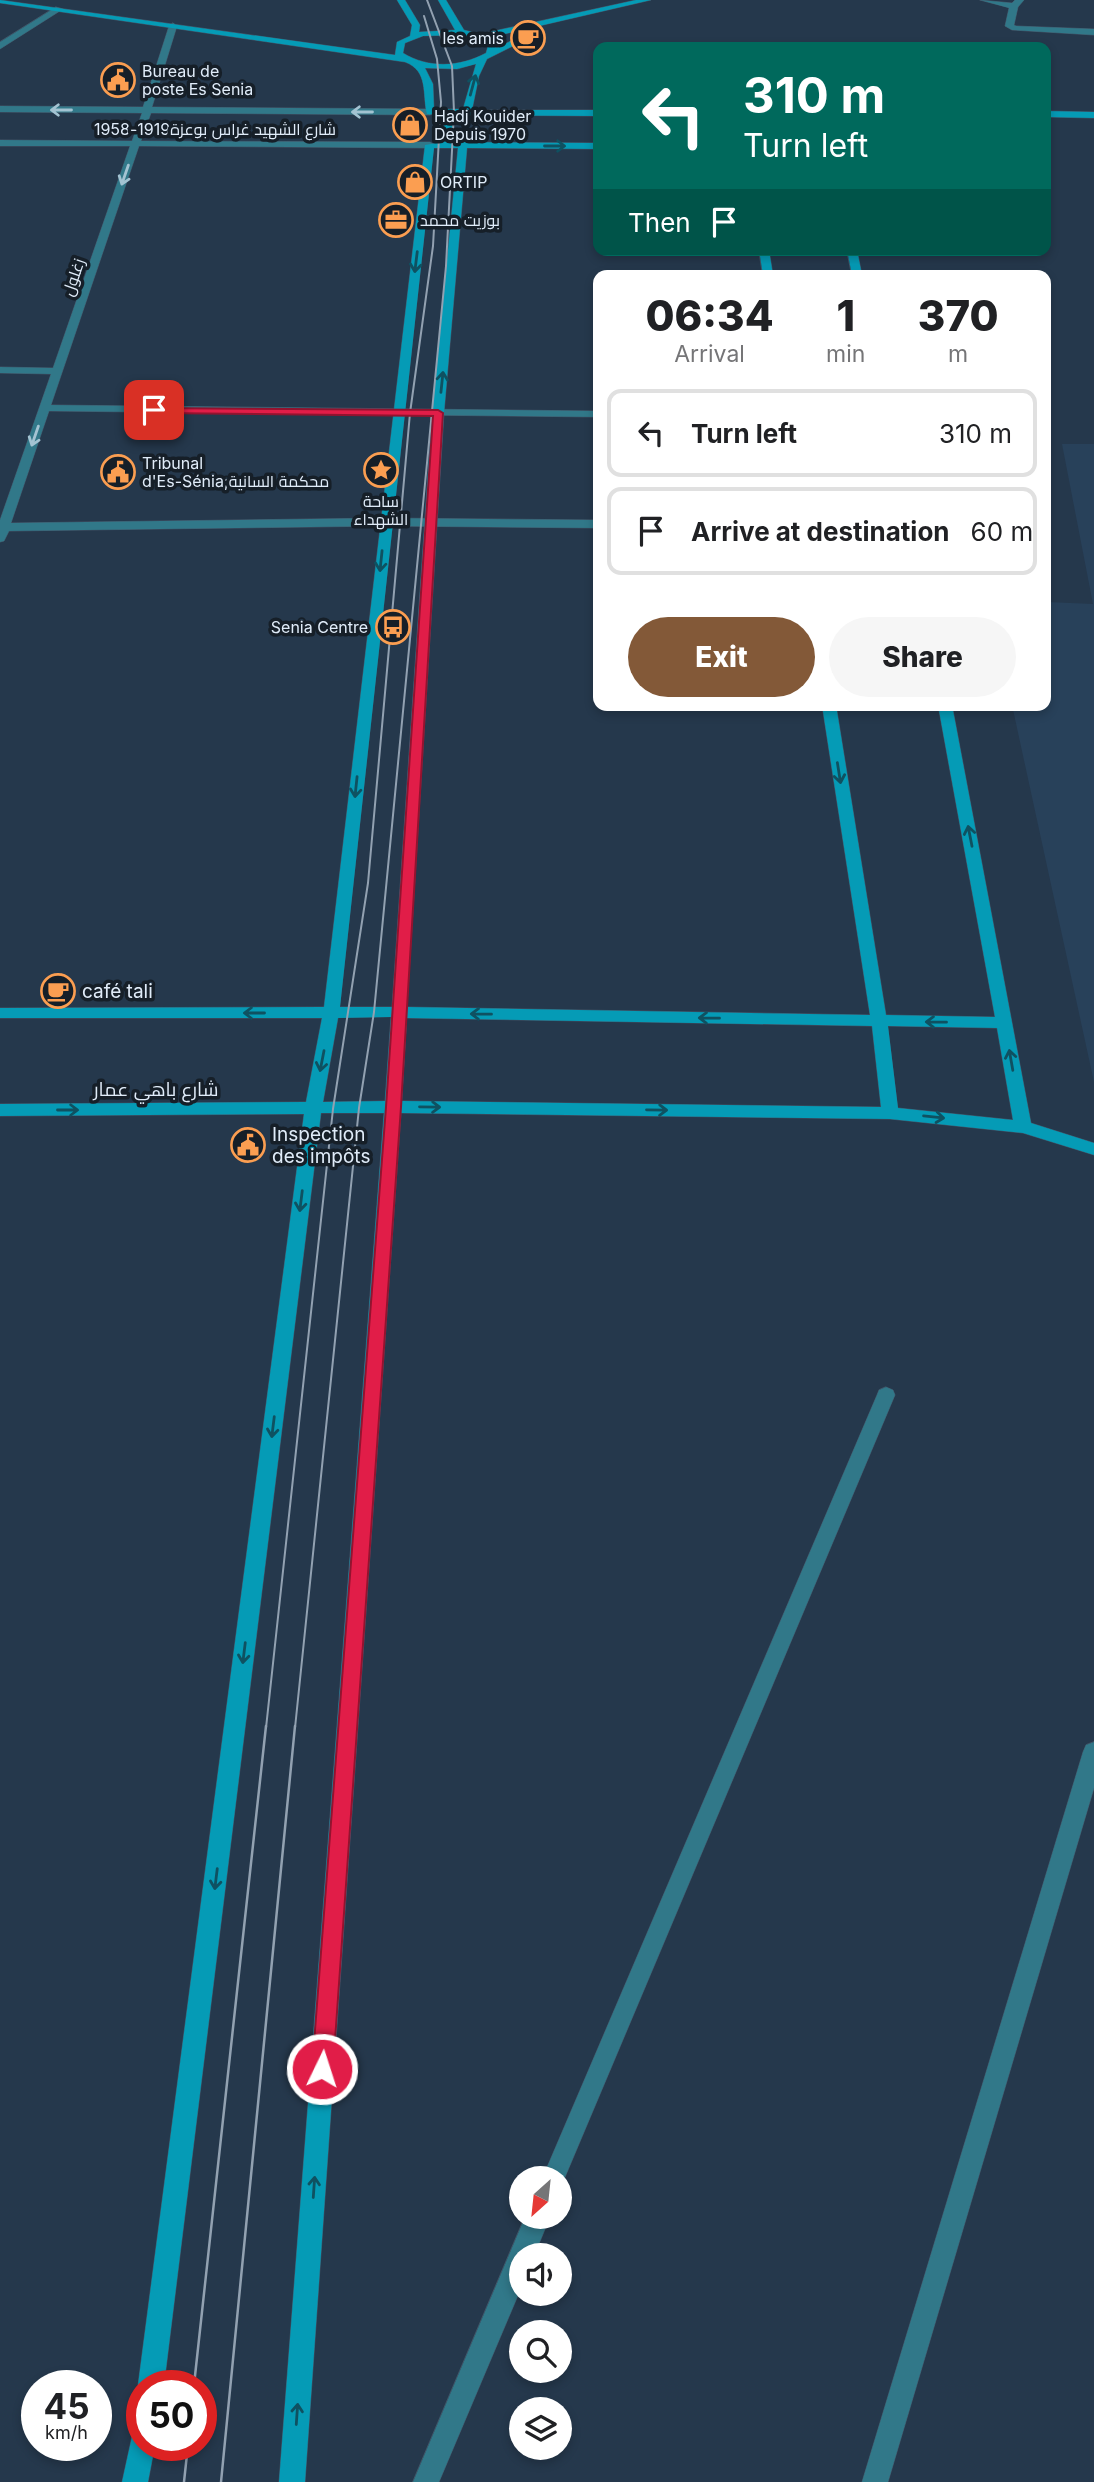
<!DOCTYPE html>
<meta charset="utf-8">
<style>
body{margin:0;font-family:Inter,Cairo,sans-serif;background:#f6f6f6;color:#202124;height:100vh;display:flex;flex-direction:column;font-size:26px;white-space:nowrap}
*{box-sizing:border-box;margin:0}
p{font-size:23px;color:#757577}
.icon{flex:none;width:38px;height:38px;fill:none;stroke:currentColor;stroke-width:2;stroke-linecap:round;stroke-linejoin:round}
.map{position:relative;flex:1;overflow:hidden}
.drawer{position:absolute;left:593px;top:270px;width:458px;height:441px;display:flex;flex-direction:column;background:#fff;border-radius:14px;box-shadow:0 4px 10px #0003}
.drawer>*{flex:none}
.hud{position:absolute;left:593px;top:42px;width:458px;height:214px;border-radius:14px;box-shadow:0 4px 10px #0003;background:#00695c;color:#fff;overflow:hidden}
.needle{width:46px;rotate:207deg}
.buttons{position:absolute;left:509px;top:2166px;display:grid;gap:14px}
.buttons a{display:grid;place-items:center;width:63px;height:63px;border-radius:50%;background:#fff;box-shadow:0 4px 10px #0003;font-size:35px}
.speed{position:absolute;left:21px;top:2370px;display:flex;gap:14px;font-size:35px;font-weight:700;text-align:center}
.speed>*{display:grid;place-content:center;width:91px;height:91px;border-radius:50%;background:#fff;box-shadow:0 4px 10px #0003;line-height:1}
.speed small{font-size:18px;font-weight:400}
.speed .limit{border:10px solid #d22;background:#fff;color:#111}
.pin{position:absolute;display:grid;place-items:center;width:60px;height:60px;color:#fff;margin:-30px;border-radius:14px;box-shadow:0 4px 10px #0006}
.me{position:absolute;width:77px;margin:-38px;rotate:4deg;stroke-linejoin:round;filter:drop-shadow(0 0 5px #0008)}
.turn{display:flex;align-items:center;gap:24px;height:147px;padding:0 35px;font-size:32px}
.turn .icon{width:91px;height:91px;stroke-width:2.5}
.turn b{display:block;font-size:49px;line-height:60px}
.then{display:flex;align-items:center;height:66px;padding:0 35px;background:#0003;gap:14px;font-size:26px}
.eta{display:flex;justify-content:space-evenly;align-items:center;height:119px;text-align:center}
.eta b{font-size:42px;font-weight:800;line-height:49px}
.action{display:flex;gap:14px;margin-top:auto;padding:14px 35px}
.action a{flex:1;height:80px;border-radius:42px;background:#835938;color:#fff;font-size:28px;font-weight:800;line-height:80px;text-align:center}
.action a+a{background:#f6f6f6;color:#202124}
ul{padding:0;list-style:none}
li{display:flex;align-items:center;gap:21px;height:88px;margin:0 14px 10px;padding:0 21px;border:4px solid #e0e0e0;border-radius:14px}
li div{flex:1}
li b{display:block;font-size:26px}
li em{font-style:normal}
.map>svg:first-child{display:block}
</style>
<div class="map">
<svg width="1094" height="2482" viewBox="0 0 1094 2482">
<rect width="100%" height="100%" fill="#25384c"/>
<!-- built -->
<path fill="#28415a" d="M 1062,444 L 1094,444 L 1094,1082 L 1012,705 L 1046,705 L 1047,602 L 1093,604 Z"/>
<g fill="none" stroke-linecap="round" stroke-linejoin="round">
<!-- minor casing -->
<g stroke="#435568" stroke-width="1">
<path id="minor" d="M 980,0 L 1012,3 L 1015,0 L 1024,0 L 1018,7 L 1014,25 L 1016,26 L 1094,29 L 1094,35 L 1012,30 L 1005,26 L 1009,8 Z
M 56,7 L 63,9 L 0,49 L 0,42 Z
M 173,23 L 177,26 L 152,107 L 430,109 L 435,112 L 430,115 L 151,113 L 141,141 L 430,142 L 435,145 L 430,148 L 139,146 L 51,405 L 598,411 L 598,417 L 49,411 L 11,523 L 385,518 L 598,520 L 598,528 L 385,526 L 9,531 L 4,541 L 0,542 L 0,520 L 51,374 L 0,373 L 0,367 L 53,368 L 130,146 L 0,146 L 0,140 L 132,141 L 142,113 L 0,112 L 0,106 L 143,107 L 169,26 Z
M 886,1387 L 893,1390 L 895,1395 L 560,2189 L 560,2179 L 542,2179 L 877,1395 L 879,1390 Z
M 1094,1742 L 1094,1788 L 888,2482 L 862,2482 L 1083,1752 L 1086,1745 Z
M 525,2217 L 550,2217 L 534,2256 L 522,2256 L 522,2286 L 439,2482 L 413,2482 Z"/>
</g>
<!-- secondary casing -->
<g stroke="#435568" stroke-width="1">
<path id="secondary" d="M 0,0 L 395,55 L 397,42 L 410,36 L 412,25 L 397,0 L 405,0 L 420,25 L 419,32 L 455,30 L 438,0 L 446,0 L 464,30 L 480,34 L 636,0 L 651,0 L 487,38 L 495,43 L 496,48 L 532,31 L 539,33 L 487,59 L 479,76 L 472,110 L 598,110 L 598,116 L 453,115 L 452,142 L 598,143 L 598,149 L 467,148 L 444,413 L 407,1007 L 870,1015 L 822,705 L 836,705 L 886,1015 L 995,1017 L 938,705 L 952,705 L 1031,1123 L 1094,1143 L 1094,1155 L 1023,1133 L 890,1119 L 401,1113 L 305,2482 L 279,2482 L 384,1113 L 321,1113 L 164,2385 L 142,2385 L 142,2394 L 138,2385 L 304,1114 L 0,1116 L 0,1104 L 306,1102 L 322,1018 L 0,1018 L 0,1008 L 324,1007 L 425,145 L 443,142 L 444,115 L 427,114 C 422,94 429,71 405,62 L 0,3 ZM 461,35 L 477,39 L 488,46 L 486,53 C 460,67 429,69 403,53 L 405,43 L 423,36 ZM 476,64 L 463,109 L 434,109 L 433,84 L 425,68 L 457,69 ZM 434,148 L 458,148 L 432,413 L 392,1007 L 340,1007 ZM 391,1017 L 385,1101 L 323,1102 L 338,1018 ZM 407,1018 L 872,1026 L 881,1107 L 402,1101 ZM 888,1026 L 997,1028 L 1013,1120 L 898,1108 Z
M 1046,111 L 1094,112 L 1094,118 L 1046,117 Z
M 759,250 L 769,250 L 773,275 L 763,275 Z
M 847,250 L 857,250 L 862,275 L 852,275 Z
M 142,2428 L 142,2445 L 155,2445 L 148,2482 L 122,2482 L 133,2432 Z"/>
</g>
<!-- minor -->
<use href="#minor" fill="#317889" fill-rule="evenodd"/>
<!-- secondary -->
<use href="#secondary" fill="#059bb6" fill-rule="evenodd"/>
<!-- tram-far1 -->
<path stroke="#92a1b1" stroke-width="2" d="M 266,1728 L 333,1109 L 368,883 L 410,413 L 433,246 L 441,102 L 437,59 L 424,16
M 295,1728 L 359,1108 L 374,1012 L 446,266 L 454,112 L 452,66 L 427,0"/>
<!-- tram -->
<path stroke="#92a1b1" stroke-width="2.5" d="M 194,2385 L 266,1726
M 184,2482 L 188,2445
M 221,2482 L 295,1726"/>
</g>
<!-- one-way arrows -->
<defs><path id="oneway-shaft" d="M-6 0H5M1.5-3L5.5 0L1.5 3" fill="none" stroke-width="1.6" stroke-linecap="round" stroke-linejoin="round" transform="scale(1.75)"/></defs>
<g stroke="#0f5161">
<use href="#oneway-shaft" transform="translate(473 85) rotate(-75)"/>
<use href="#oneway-shaft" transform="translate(555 146)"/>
<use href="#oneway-shaft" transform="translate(416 262) rotate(97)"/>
<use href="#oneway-shaft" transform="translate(442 382) rotate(-84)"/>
<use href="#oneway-shaft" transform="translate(381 561) rotate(96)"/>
<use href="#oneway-shaft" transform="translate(839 773) rotate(81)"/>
<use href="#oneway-shaft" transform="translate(356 787) rotate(96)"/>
<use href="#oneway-shaft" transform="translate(970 836) rotate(-101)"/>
<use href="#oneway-shaft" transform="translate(254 1013) rotate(180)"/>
<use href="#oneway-shaft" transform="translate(481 1014) rotate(-179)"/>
<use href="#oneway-shaft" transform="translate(709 1018) rotate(-179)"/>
<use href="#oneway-shaft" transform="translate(936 1022) rotate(-179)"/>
<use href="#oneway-shaft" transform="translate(1011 1060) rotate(-100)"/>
<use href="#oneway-shaft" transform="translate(322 1061) rotate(101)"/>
<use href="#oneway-shaft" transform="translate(430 1107) rotate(1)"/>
<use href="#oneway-shaft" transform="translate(68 1110)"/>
<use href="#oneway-shaft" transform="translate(657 1110) rotate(1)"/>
<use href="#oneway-shaft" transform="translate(934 1117) rotate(6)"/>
<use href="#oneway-shaft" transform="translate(301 1201) rotate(97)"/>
<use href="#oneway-shaft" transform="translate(273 1427) rotate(97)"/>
<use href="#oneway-shaft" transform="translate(244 1653) rotate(97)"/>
<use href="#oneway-shaft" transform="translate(216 1879) rotate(97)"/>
<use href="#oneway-shaft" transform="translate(314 2187) rotate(-86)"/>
<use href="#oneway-shaft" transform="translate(297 2414) rotate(-86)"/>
</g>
<g stroke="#a3c3d2">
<use href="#oneway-shaft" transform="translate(61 110) rotate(-180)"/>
<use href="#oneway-shaft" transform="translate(362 112) rotate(-180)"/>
<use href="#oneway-shaft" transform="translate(125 175) rotate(109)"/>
<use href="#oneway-shaft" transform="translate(35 436) rotate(109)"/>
</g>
<!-- route -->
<path fill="#e11d48" stroke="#92132f" stroke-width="2" d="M 150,408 L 438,410 L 443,413 L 401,1107 L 333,2069 L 330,2077 L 322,2080 L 315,2077 L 312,2069 L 386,1107 L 433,416 L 154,413 L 150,412 Z"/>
<!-- icons -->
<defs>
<g id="cafe-ring" transform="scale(1.75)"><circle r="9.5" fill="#161f28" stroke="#fb9e51" stroke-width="1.5"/><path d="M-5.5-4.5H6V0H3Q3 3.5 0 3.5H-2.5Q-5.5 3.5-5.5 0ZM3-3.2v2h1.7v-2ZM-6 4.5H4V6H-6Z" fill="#fb9e51"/></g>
<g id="civic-ring" transform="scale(1.75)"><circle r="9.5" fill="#161f28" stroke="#fb9e51" stroke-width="1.5"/><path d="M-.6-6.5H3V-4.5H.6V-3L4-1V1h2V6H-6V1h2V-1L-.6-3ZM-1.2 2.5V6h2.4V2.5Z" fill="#fb9e51"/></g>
<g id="shop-ring" transform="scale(1.75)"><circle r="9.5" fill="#161f28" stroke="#fb9e51" stroke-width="1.5"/><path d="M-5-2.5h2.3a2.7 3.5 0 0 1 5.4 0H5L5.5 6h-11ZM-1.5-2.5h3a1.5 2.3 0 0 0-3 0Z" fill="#fb9e51"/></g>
<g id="office-ring" transform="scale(1.75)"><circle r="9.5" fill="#161f28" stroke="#fb9e51" stroke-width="1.5"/><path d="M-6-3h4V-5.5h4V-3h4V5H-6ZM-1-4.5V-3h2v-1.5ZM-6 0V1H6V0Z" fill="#fb9e51"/></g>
<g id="sight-ring" transform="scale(1.75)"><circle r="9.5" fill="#161f28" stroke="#fb9e51" stroke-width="1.5"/><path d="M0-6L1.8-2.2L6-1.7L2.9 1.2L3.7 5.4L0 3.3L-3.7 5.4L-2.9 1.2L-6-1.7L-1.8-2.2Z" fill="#fb9e51"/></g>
<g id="bus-ring" transform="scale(1.75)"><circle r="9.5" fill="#161f28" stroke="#fb9e51" stroke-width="1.5"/><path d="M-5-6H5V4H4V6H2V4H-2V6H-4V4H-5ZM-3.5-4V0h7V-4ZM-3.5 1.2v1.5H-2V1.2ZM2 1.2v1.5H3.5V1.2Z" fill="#fb9e51"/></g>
</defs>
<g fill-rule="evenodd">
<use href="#cafe-ring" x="528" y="38"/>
<use href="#civic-ring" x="118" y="80"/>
<use href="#shop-ring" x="410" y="125"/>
<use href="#shop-ring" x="415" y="182"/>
<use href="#office-ring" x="396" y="220"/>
<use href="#sight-ring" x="381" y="470"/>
<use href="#civic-ring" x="118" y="472"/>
<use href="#bus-ring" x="393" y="627"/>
<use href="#cafe-ring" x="58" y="991"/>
<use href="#civic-ring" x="248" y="1145"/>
</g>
<g text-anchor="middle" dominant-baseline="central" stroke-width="7" stroke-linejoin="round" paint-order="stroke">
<!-- far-poi labels -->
<g font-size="16" fill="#e0ecf9" stroke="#161f28" text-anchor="start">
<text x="504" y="38" text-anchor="end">les amis</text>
<text x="142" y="71">Bureau de<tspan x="142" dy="18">poste Es Senia</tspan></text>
<text x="434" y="116">Hadj Kouider<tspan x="434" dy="18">Depuis 1970</tspan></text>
<text x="440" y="182">ORTIP</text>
<text x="420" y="220">بوزيت محمد</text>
<text x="142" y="463">Tribunal<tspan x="142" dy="18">d'Es-Sénia;محكمة السانية</tspan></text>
<text x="381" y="501" text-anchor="middle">ساحة<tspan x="381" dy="18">الشهداء</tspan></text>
<text x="368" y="627" text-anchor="end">Senia Centre</text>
</g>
<!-- far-street labels -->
<g font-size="16" fill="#e0ecf9" stroke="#161f28">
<text x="215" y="129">شارع الشهيد غراس بوعزة1919-1958</text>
<text transform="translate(73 277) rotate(-71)">زغلول</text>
</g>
<!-- poi labels -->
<g font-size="19" fill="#e0ecf9" stroke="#161f28" text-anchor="start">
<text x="82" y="991">café tali</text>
<text x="272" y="1134">Inspection<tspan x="272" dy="22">des impôts</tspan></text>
</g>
<!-- street labels -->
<g font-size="19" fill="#e0ecf9" stroke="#161f28">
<text x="156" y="1089">شارع باهي عمار</text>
</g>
</g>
</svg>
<div class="buttons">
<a><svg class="needle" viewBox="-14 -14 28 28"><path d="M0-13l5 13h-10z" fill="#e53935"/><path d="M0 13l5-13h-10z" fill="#757577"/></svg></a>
<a><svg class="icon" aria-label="sound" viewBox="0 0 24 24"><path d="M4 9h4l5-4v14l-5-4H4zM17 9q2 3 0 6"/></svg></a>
<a><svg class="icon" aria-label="search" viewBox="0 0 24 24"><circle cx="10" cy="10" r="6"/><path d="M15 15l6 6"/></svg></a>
<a><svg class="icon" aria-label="layers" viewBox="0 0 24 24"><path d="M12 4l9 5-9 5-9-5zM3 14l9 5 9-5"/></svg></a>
</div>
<div class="speed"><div>45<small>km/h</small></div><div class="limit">50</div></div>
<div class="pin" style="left:154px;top:410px;background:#d93025"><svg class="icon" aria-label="arrive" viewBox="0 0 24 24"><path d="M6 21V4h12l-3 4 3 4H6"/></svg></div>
<svg class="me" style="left:322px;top:2069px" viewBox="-20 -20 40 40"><circle r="17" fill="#e11d48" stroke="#fff" stroke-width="3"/><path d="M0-11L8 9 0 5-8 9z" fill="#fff"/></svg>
<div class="hud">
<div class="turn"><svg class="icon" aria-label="left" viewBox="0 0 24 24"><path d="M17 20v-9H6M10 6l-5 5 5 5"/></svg><div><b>310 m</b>Turn left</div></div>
<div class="then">Then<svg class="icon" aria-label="arrive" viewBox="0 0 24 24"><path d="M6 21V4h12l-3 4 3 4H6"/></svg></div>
</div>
<section class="drawer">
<div class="eta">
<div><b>06:34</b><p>Arrival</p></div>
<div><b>1</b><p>min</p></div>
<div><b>370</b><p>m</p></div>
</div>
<ul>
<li><svg class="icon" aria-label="left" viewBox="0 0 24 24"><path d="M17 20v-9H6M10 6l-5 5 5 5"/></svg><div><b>Turn left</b></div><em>310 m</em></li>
<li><svg class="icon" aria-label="arrive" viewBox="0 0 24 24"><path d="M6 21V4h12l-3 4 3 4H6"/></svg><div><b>Arrive at destination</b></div><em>60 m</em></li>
</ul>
<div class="action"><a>Exit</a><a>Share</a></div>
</section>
</div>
